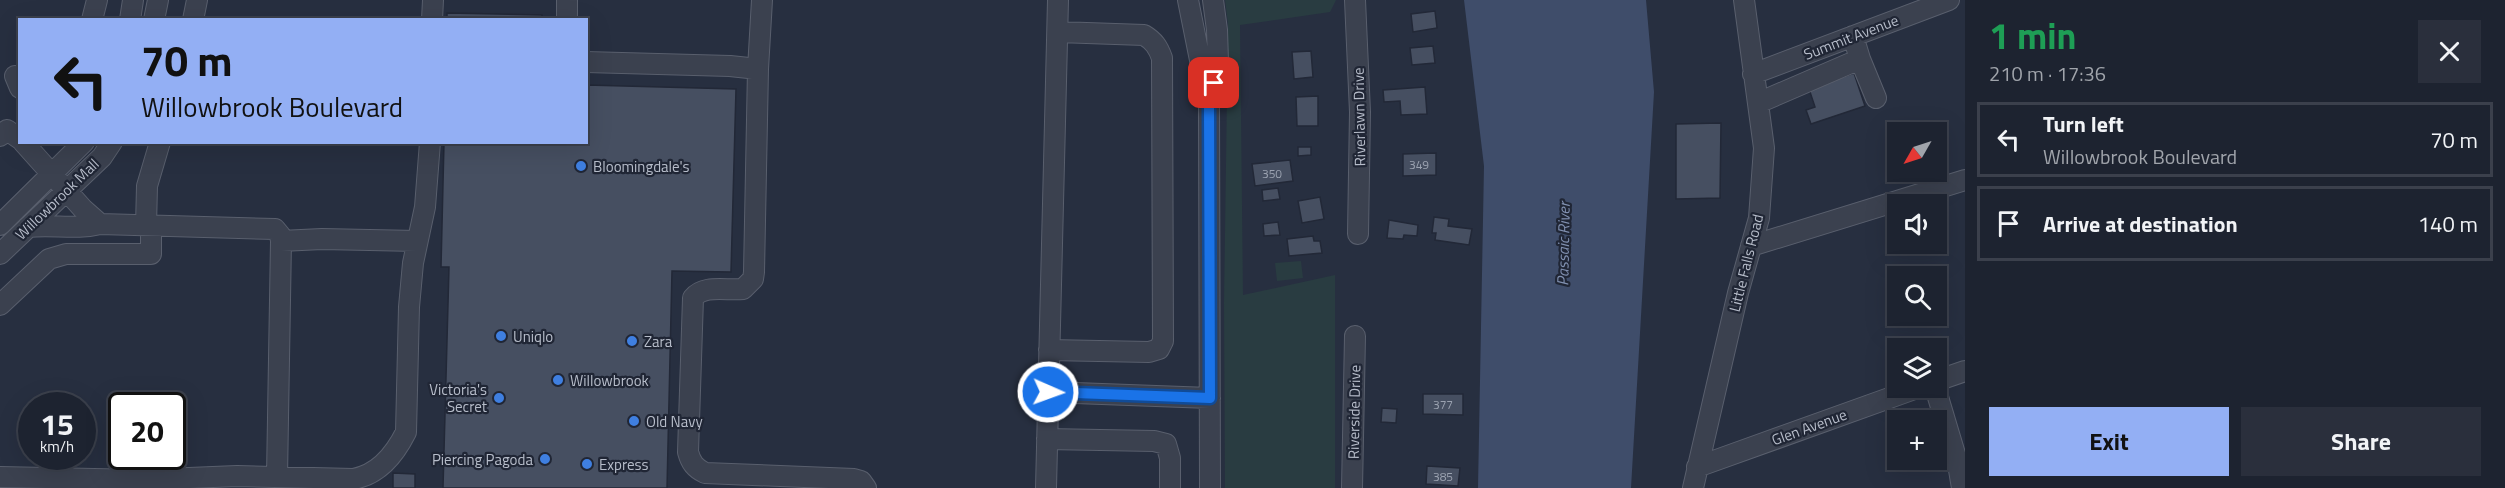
<!DOCTYPE html>
<meta charset="utf-8">
<style>
body{margin:0;font-family:"Titillium Web",sans-serif;background:#2a2f3c;color:#f1f3f6;height:100vh;display:flex;flex-direction:column;font-size:22px;white-space:nowrap}
*{box-sizing:border-box;margin:0}
p{font-size:20px;color:#a0a4ab}
.icon{flex:none;width:33px;height:33px;fill:none;stroke:currentColor;stroke-width:2;stroke-linecap:round;stroke-linejoin:round}
.map{position:relative;flex:1;overflow:hidden}
.details{display:flex;flex-direction:column;background:#1d2330;width:540px}
.details>*{flex:none}
.top-card{position:absolute;left:18px;top:18px;width:570px;height:126px;border-radius:0px;box-shadow:0 6px 24px #0002,0 0 0 2px #3b404c;background:#93aff4;color:#111;overflow:hidden}
.needle{width:39px;rotate:231deg}
.fabs{position:absolute;left:1887px;top:122px;display:grid;gap:12px}
.fabs a{display:grid;place-items:center;width:60px;height:60px;border-radius:0px;background:#1d2330;box-shadow:0 6px 24px #0002,0 0 0 2px #3b404c;font-size:30px}
.speed{position:absolute;left:18px;top:392px;display:flex;gap:12px;font-size:30px;font-weight:700;text-align:center}
.speed>*{display:grid;place-content:center;width:78px;height:78px;border-radius:50%;background:#1d2330;box-shadow:0 6px 24px #0002,0 0 0 2px #3b404c;line-height:1}
.speed small{font-size:15px;font-weight:400}
.speed .limit{border:3px solid #111;border-radius:9px;background:#fff;color:#111}
.pin{position:absolute;display:grid;place-items:center;width:51px;height:51px;color:#fff;margin:-26px;border-radius:12px;box-shadow:0 3px 9px #0006}
.me{position:absolute;width:66px;margin:-33px;rotate:92deg;stroke-linejoin:round;filter:drop-shadow(0 0 4px #0008)}
.turn{display:flex;align-items:center;gap:21px;height:126px;padding:0 24px;font-size:27px}
.turn .icon{width:78px;height:78px;stroke-width:2.5}
.turn b{display:block;font-size:42px;line-height:51px}
.round{display:grid;place-items:center;flex:none;width:63px;height:63px;border-radius:0px;background:#2a2f3c}
.summary{display:flex;align-items:center;justify-content:space-between;height:102px;padding:0 24px}
h1{font-size:36px;font-weight:700;line-height:45px;color:#1e9e55}
.button{display:flex;gap:12px;margin-top:auto;padding:12px 24px}
.button a{flex:1;height:69px;border-radius:0px;background:#93aff4;color:#111;font-size:24px;font-weight:700;line-height:69px;text-align:center}
.button a+a{background:#2a2f3c;color:#f1f3f6}
ul{padding:0;list-style:none}
li{display:flex;align-items:center;gap:18px;height:75px;margin:0 12px 9px;padding:0 12px;border:3px solid #3b404c;border-radius:0px}
li div{flex:1}
li b{display:block;font-size:22px}
li em{font-style:normal}
main{display:flex;flex:1;min-height:0}
.map>svg:first-child{display:block}
</style>
<main>
<div class="map">
<svg width="1965" height="488" viewBox="0 0 1965 488">
<rect width="100%" height="100%" fill="#272f40"/>
<!-- green -->
<path fill="#293c41" d="M 1225,0 L 1336,0 L 1330,12 L 1240,25 L 1243,295 L 1335,275 L 1335,488 L 1225,488 L 1224,303 L 1228,24 Z
M 1301,261 L 1303,278 L 1277,281 L 1275,263 Z"/>
<!-- water -->
<path fill="#3f4d6a" d="M 1464,0 L 1646,0 L 1654,92 L 1631,488 L 1478,488 L 1484,166 Z"/>
<!-- building -->
<path fill="#464f61" stroke="#222837" stroke-width="1.5" d="M 1435,11 L 1437,28 L 1413,32 L 1411,14 Z
M 447,13 L 542,15 L 542,20 L 447,20 Z
M 1433,46 L 1435,63 L 1412,65 L 1410,48 Z
M 1311,51 L 1313,77 L 1294,79 L 1292,52 Z
M 1854,73 L 1865,106 L 1811,124 L 1806,110 L 1815,107 L 1809,89 Z
M 586,85 L 736,89 L 731,272 L 672,271 L 667,488 L 443,488 L 449,267 L 441,267 L 444,142 L 586,142 Z
M 1425,87 L 1427,114 L 1401,115 L 1400,101 L 1384,102 L 1383,90 Z
M 1318,96 L 1318,126 L 1297,126 L 1296,97 Z
M 1721,123 L 1720,198 L 1676,199 L 1676,124 Z
M 1298,147 L 1311,147 L 1311,155 L 1298,156 Z
M 1436,153 L 1436,175 L 1403,176 L 1403,154 Z
M 1290,160 L 1293,181 L 1255,186 L 1252,164 Z
M 1278,188 L 1280,199 L 1263,201 L 1262,190 Z
M 1320,197 L 1324,219 L 1302,223 L 1298,201 Z
M 1434,217 L 1449,219 L 1448,226 L 1472,229 L 1469,245 L 1435,240 L 1436,233 L 1432,233 Z
M 1389,220 L 1418,225 L 1417,236 L 1404,235 L 1403,239 L 1387,238 Z
M 1278,222 L 1280,235 L 1264,236 L 1263,224 Z
M 1313,236 L 1314,241 L 1320,241 L 1322,253 L 1289,256 L 1287,239 Z
M 1423,394 L 1463,394 L 1463,415 L 1423,414 Z
M 1382,408 L 1397,409 L 1396,423 L 1381,422 Z
M 1427,466 L 1460,468 L 1458,486 L 1426,484 Z
M 393,473 L 415,474 L 415,488 L 393,488 Z"/>
<g fill="none" stroke-linecap="round" stroke-linejoin="round">
<!-- minor casing -->
<g stroke="#595f6d" stroke-width="22">
<path id="minor" d="M 762,0 L 758,69 L 754,272 L 753,279 L 743,289 C 727,291 704,284 693,298 L 688,452 C 691,463 695,468 705,473 L 854,479 L 861,481 L 866,488
M 1188,0 L 1209,105 L 1210,488
M 1355,0 L 1360,112 L 1358,234
M 92,20 L 97,0
M 130,20 L 133,0
M 154,20 L 158,0
M 193,20 L 197,0
M 432,20 L 433,0
M 567,20 L 567,0
M 1860,59 L 1876,98
M 586,62 L 730,66 L 758,69
M 1753,74 L 1949,0
M 15,76 L 20,88
M 1210,99 L 1218,61 L 1217,30 L 1213,0
M 1758,103 L 1860,59 L 1853,36
M 0,136 L 7,130 L 20,139
M 23,142 L 83,209 L 100,224 L 275,229 L 280,235 L 281,241 L 322,239 L 417,241
M 0,225 L 84,142
M 146,226 L 147,186 L 160,142
M 28,227 C 52,224 76,230 100,224
M 1751,246 L 1965,180
M 0,254 L 102,157 L 112,142
M 0,305 L 49,259 L 66,254 L 151,254 L 151,226
M 1049,350 L 1149,352 L 1159,349 L 1163,341 L 1162,58 C 1158,47 1154,41 1144,35 L 1058,32
M 1936,381 L 1965,371
M 1935,387 L 1958,464 L 1962,488
M 1048,392 L 1210,398
M 1047,439 L 1154,441 L 1166,444 L 1170,458 L 1170,488
M 1697,467 L 1920,387
M 0,477 L 141,480 L 237,476 L 353,479 C 378,475 395,454 406,432 L 409,307 L 413,263 L 425,207 L 430,142
M 277,477 L 281,241
M 1046,488 L 1058,0
M 1352,488 L 1355,336
M 1693,488 L 1738,293 L 1759,218 L 1764,148 L 1744,0"/>
</g>
<!-- minor -->
<use href="#minor" stroke="#3b414f" stroke-width="20"/>
</g>
<g fill="none" stroke-linecap="round" stroke-linejoin="round">
<!-- route casing -->
<g stroke="#114b97" stroke-width="15">
<path id="route" d="M 1048,392 L 1210,398 L 1209,105 L 1214,83"/>
</g>
<!-- route -->
<use href="#route" stroke="#1a73e8" stroke-width="10"/>
</g>
<!-- markers -->
<g fill="#3f7fe0" stroke="#202635" stroke-width="2">
<circle cx="581" cy="166" r="6"/>
<circle cx="501" cy="336" r="6"/>
<circle cx="632" cy="341" r="6"/>
<circle cx="558" cy="380" r="6"/>
<circle cx="499" cy="398" r="6"/>
<circle cx="634" cy="421" r="6"/>
<circle cx="545" cy="459" r="6"/>
<circle cx="587" cy="464" r="6"/>
</g>
<g text-anchor="middle" dominant-baseline="central" stroke-width="4.5" stroke-linejoin="round" paint-order="stroke">
<!-- number labels -->
<g font-size="12" fill="#9ba2b0">
<text x="1419" y="164">349</text>
<text x="1272" y="173">350</text>
<text x="1443" y="404">377</text>
<text x="1443" y="476">385</text>
</g>
<!-- street labels -->
<g font-size="15" fill="#b7bdca" stroke="#202635">
<text transform="translate(1851 37) rotate(-21)">Summit Avenue</text>
<text transform="translate(1359 117) rotate(-91)">Riverlawn Drive</text>
<text transform="translate(57 199) rotate(-44)">Willowbrook Mall</text>
<text transform="translate(1746 263) rotate(-76)">Little Falls Road</text>
<text transform="translate(1354 412) rotate(-89)">Riverside Drive</text>
<text transform="translate(1809 427) rotate(-20)">Glen Avenue</text>
</g>
<!-- poi labels -->
<g font-size="15" fill="#b7bdca" stroke="#202635" text-anchor="start">
<text x="593" y="166">Bloomingdale's</text>
<text x="513" y="336">Uniqlo</text>
<text x="644" y="341">Zara</text>
<text x="570" y="380">Willowbrook</text>
<text x="487" y="389" text-anchor="end">Victoria's<tspan x="487" dy="17">Secret</tspan></text>
<text x="646" y="421">Old Navy</text>
<text x="533" y="459" text-anchor="end">Piercing Pagoda</text>
<text x="599" y="464">Express</text>
</g>
<!-- water labels -->
<g font-size="16" font-style="italic" fill="#8090b0" stroke="#202635">
<text transform="translate(1563 244) rotate(-89)">Passaic River</text>
</g>
</g>
</svg>
<div class="fabs">
<a><svg class="needle" viewBox="-14 -14 28 28"><path d="M0-13l5 13h-10z" fill="#e53935"/><path d="M0 13l5-13h-10z" fill="#a0a4ab"/></svg></a>
<a><svg class="icon" aria-label="sound" viewBox="0 0 24 24"><path d="M4 9h4l5-4v14l-5-4H4zM17 9q2 3 0 6"/></svg></a>
<a><svg class="icon" aria-label="search" viewBox="0 0 24 24"><circle cx="10" cy="10" r="6"/><path d="M15 15l6 6"/></svg></a>
<a><svg class="icon" aria-label="layers" viewBox="0 0 24 24"><path d="M12 4l9 5-9 5-9-5zM3 14l9 5 9-5"/></svg></a>
<a>+</a>
</div>
<div class="speed"><div>15<small>km/h</small></div><div class="limit">20</div></div>
<div class="pin" style="left:1214px;top:83px;background:#d93025"><svg class="icon" aria-label="arrive" viewBox="0 0 24 24"><path d="M6 21V4h12l-3 4 3 4H6"/></svg></div>
<svg class="me" style="left:1048px;top:392px" viewBox="-20 -20 40 40"><circle r="17" fill="#1a73e8" stroke="#fff" stroke-width="3"/><path d="M0-11L8 9 0 5-8 9z" fill="#fff"/></svg>
<div class="top-card">
<div class="turn"><svg class="icon" aria-label="left" viewBox="0 0 24 24"><path d="M17 20v-9H6M10 6l-5 5 5 5"/></svg><div><b>70 m</b>Willowbrook Boulevard</div></div>
</div>
</div>
<section class="details">
<div class="summary"><div><h1>1 min</h1><p>210 m · 17:36</p></div><a class="round"><svg class="icon" aria-label="close" viewBox="0 0 24 24"><path d="M6 6l12 12M18 6L6 18"/></svg></a></div>
<ul>
<li><svg class="icon" aria-label="left" viewBox="0 0 24 24"><path d="M17 20v-9H6M10 6l-5 5 5 5"/></svg><div><b>Turn left</b><p>Willowbrook Boulevard</p></div><em>70 m</em></li>
<li><svg class="icon" aria-label="arrive" viewBox="0 0 24 24"><path d="M6 21V4h12l-3 4 3 4H6"/></svg><div><b>Arrive at destination</b></div><em>140 m</em></li>
</ul>
<div class="button"><a>Exit</a><a>Share</a></div>
</section>
</main>
